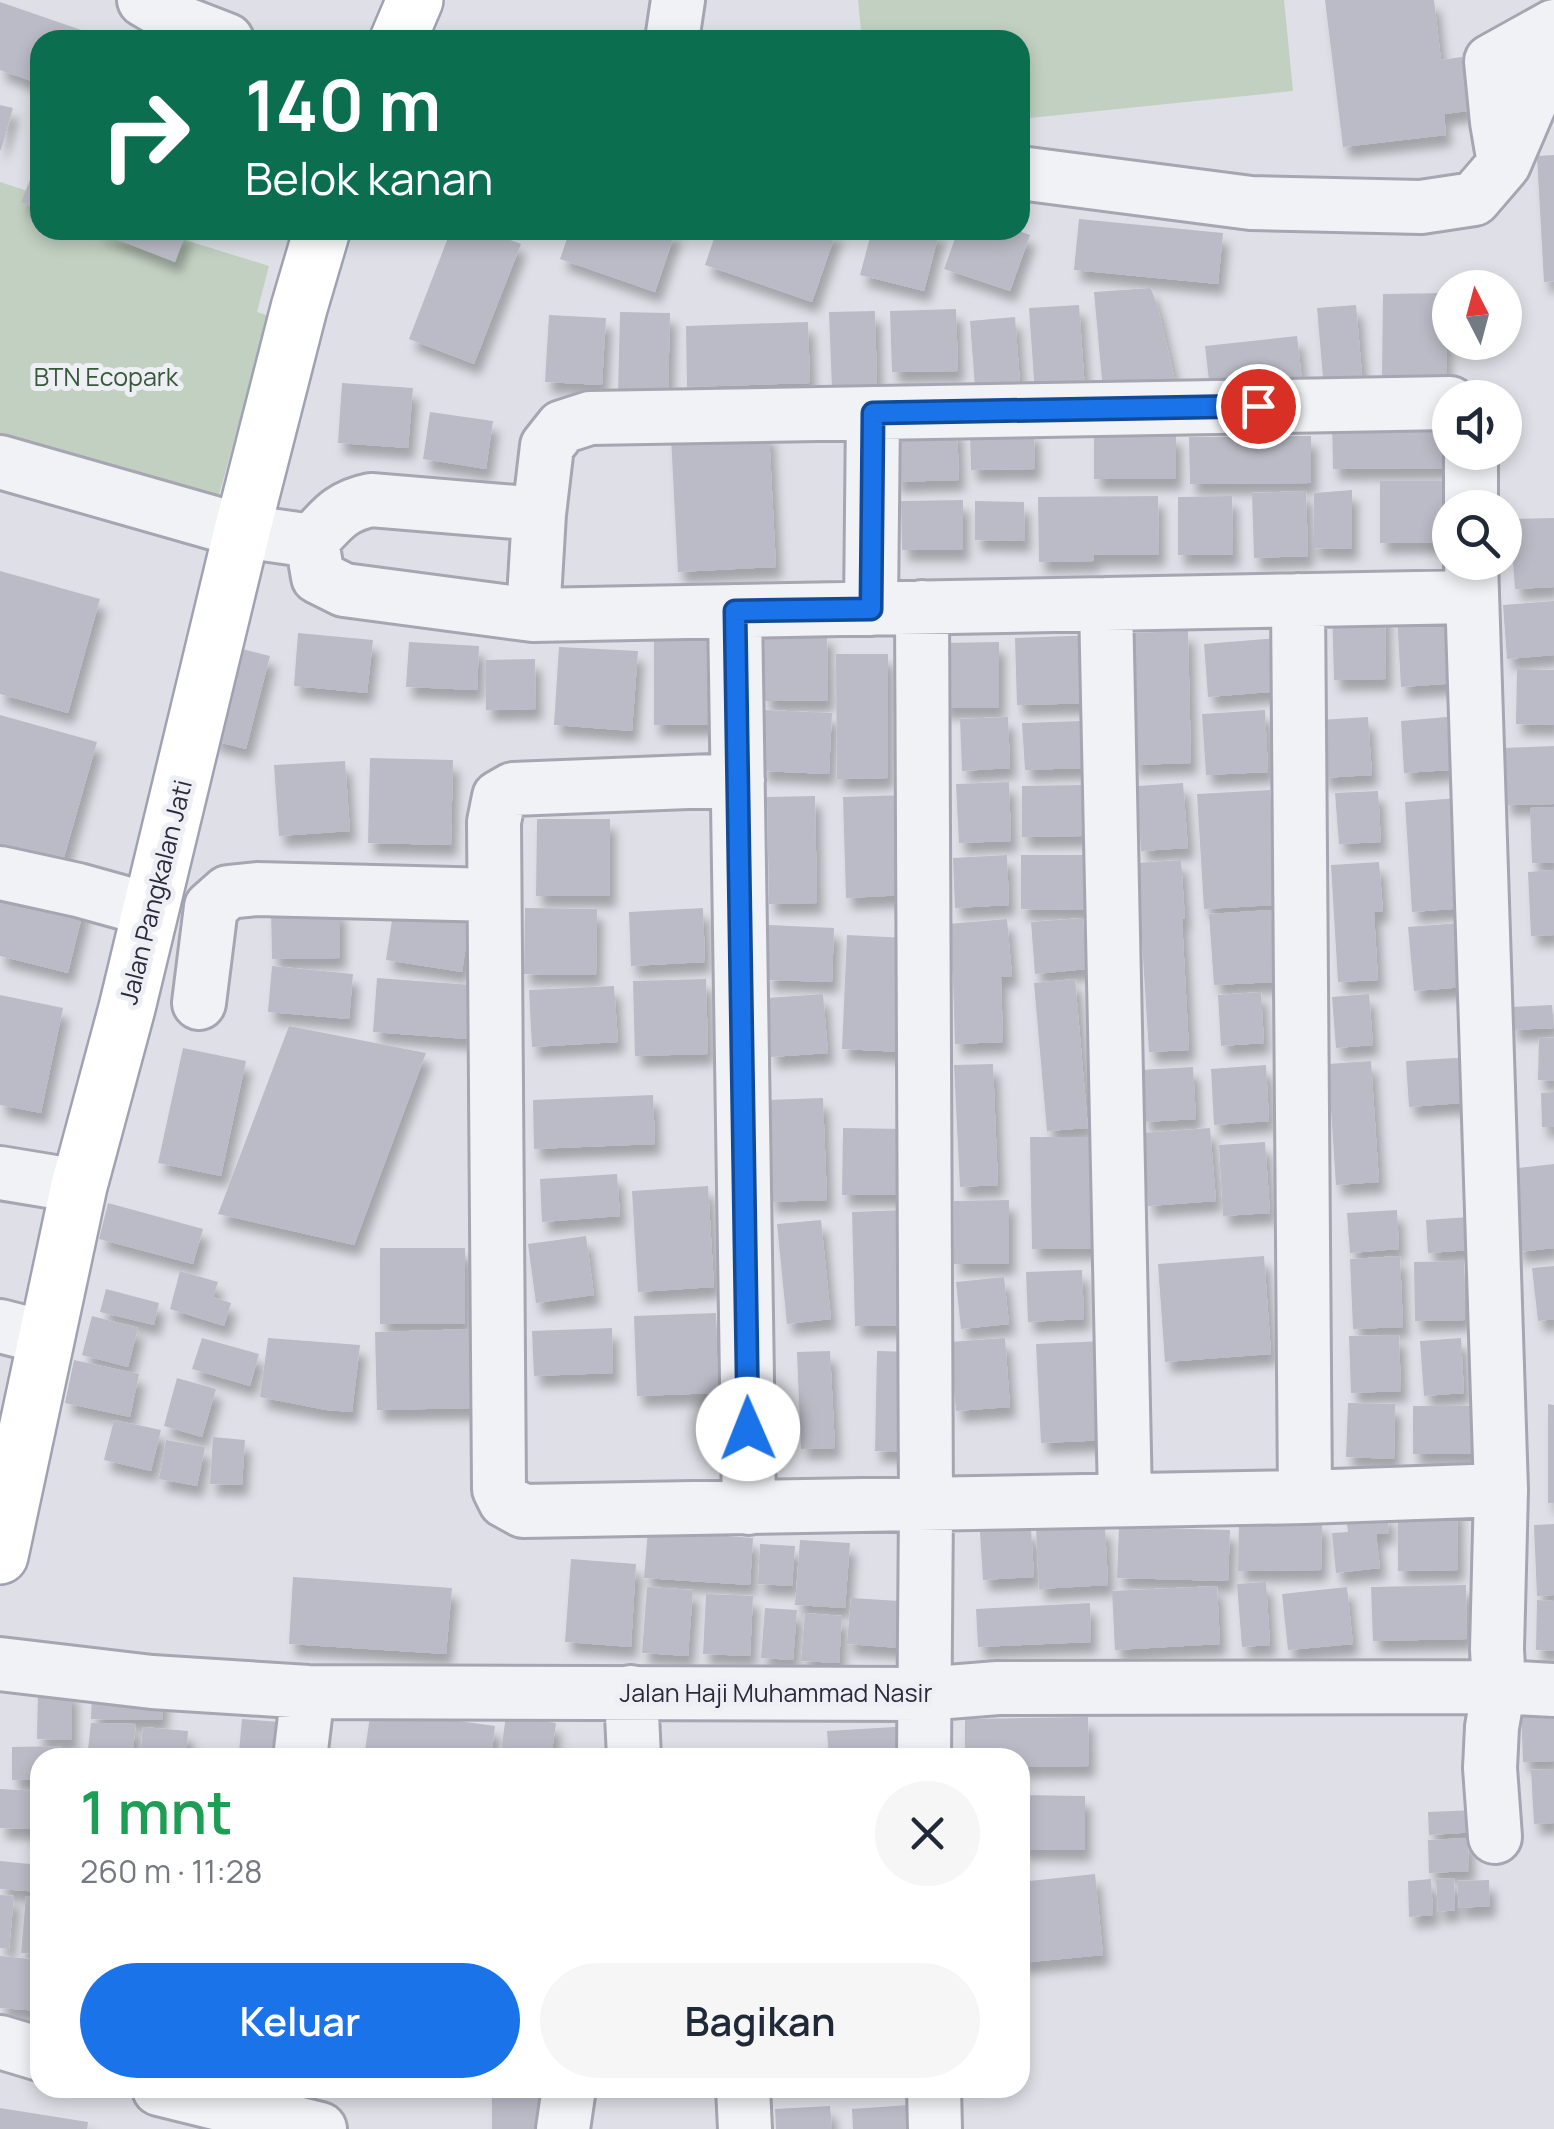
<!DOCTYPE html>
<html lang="id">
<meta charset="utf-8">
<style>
body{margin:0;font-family:Manrope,sans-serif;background:#f6f6f7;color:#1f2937;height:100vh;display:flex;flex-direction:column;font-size:38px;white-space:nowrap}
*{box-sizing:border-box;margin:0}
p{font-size:32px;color:#747a83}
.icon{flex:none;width:55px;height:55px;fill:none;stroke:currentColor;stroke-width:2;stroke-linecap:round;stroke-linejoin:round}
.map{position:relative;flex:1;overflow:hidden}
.panel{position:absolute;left:30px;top:1748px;width:1000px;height:350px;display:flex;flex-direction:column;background:#fff;border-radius:30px;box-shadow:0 5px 15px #0003}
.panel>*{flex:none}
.guide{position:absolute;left:30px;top:30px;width:1000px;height:210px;border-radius:30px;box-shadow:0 5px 15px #0003;background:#0b6e4f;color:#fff;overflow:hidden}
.needle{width:65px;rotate:354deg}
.controls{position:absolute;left:1432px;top:270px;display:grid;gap:20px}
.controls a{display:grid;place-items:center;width:90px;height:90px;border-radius:50%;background:#fff;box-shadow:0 5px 15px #0003;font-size:50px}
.pin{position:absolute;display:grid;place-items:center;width:85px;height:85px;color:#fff;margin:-42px;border:5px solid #fff;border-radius:50%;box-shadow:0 2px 10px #0007}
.me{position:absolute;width:110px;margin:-55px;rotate:359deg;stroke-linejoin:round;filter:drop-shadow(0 0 8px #0008)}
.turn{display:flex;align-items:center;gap:35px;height:210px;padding:0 50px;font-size:45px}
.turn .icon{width:130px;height:130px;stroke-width:2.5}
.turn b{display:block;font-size:70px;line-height:85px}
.round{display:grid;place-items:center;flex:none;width:105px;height:105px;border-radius:52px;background:#f6f6f7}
.summary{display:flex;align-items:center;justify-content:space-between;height:170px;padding:0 50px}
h1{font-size:60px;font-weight:600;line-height:75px;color:#1e9e55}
.primary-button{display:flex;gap:20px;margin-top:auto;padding:20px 50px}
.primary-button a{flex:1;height:115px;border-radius:60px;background:#1a73e8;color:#fff;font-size:40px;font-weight:600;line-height:115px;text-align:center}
.primary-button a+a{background:#f6f6f7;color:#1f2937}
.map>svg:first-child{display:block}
</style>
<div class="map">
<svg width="1554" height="2129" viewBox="0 0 1554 2129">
<defs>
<filter id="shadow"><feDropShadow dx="6" dy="11" stdDeviation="5" flood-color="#0004"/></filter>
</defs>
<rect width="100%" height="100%" fill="#dfe0e7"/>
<!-- green -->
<path fill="#c1d0c1" d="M 858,0 L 1284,0 L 1293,91 L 1020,119 L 1020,40 L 862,40 Z
M 0,182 L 40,195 L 40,230 L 153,230 L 269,266 L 257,312 L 269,316 L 215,509 L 0,473 Z"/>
<!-- building -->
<path fill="#babbc6" filter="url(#shadow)" d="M 1325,0 L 1434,0 L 1441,60 L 1462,57 L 1468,111 L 1444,114 L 1446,135 L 1343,147 Z
M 0,2 L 90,33 L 87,40 L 40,40 L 40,84 L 0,70 Z
M 0,105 L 13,108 L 1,150 L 0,150 Z
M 1554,155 L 1554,281 L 1544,282 L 1537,156 Z
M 40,156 L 40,210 L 21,202 Z
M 1079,219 L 1223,233 L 1218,284 L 1074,270 Z
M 93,230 L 187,230 L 175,262 Z
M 451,230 L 484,230 L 521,244 L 474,364 L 409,339 Z
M 570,230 L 676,230 L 655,292 L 560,259 Z
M 717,230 L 837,230 L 812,302 L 705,265 Z
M 872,230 L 940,230 L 924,291 L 860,275 Z
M 958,230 L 1016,230 L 1030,235 L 1010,291 L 944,269 Z
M 1151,288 L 1159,312 L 1176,385 L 1103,391 L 1094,292 Z
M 1447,293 L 1446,377 L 1382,376 L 1383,294 Z
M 1079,305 L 1085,390 L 1035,394 L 1029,308 Z
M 1356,305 L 1363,386 L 1324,389 L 1317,308 Z
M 956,309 L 958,371 L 892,372 L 890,311 Z
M 875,311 L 877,387 L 832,389 L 829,312 Z
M 620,312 L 670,313 L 668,395 L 618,394 Z
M 549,315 L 606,318 L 602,385 L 545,382 Z
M 1015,317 L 1020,383 L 975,387 L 970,321 Z
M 808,322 L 810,383 L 687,387 L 686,326 Z
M 1297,336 L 1302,380 L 1210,389 L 1205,346 Z
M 342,383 L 413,388 L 408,448 L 338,443 Z
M 430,412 L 493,421 L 486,469 L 423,459 Z
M 1450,414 L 1450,452 L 1458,468 L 1333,469 L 1332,415 Z
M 957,426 L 959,480 L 895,482 L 894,428 Z
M 1034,430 L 1035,469 L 971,470 L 970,432 Z
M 769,432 L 776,567 L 678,572 L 671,437 Z
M 1094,434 L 1176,434 L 1176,479 L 1094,479 Z
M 1311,436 L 1311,483 L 1190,484 L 1189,437 Z
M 1380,481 L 1462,481 L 1450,508 L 1450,542 L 1380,543 Z
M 1352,490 L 1352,549 L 1313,548 L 1314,493 Z
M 1306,491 L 1308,556 L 1254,558 L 1252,493 Z
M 1158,496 L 1159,555 L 1094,555 L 1094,561 L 1039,562 L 1038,497 Z
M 1232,496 L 1233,555 L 1178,555 L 1178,497 Z
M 963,500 L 963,550 L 902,550 L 901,501 Z
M 975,501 L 1024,502 L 1025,541 L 975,540 Z
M 1554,518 L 1554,587 L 1515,589 L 1510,519 Z
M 0,571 L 100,599 L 68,713 L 0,694 Z
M 1554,601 L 1554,655 L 1507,659 L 1503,605 Z
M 1385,603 L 1386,679 L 1334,680 L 1332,605 Z
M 1470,609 L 1474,682 L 1401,687 L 1397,614 Z
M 654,615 L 722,616 L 722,725 L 654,725 Z
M 1188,631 L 1191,763 L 1133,765 L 1129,633 Z
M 298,633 L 373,640 L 367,693 L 294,686 Z
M 827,633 L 828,701 L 764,701 L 764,634 Z
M 1099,635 L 1100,703 L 1017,705 L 1015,638 Z
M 1278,638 L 1282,691 L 1208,697 L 1204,644 Z
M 409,642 L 479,646 L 477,690 L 406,687 Z
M 999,642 L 999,708 L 941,708 L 941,643 Z
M 234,647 L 270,656 L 246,749 L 211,740 Z
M 559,647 L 638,651 L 632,731 L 554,725 Z
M 836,654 L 888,654 L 888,778 L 837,779 Z
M 535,659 L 536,709 L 486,710 L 486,660 Z
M 1517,669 L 1554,670 L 1554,725 L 1516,724 Z
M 764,710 L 832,713 L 829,774 L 761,771 Z
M 1265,710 L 1268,772 L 1206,775 L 1202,714 Z
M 0,715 L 97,742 L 59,875 L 0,858 Z
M 1008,717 L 1010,768 L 962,771 L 960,719 Z
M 1368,717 L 1372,775 L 1323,778 L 1320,720 Z
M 1447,717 L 1450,770 L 1404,773 L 1401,721 Z
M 1081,721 L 1083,768 L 1025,770 L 1022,723 Z
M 1554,746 L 1554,804 L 1505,805 L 1503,748 Z
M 370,758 L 453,760 L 451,845 L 368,843 Z
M 345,761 L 350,831 L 279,836 L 274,765 Z
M 1009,782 L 1011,841 L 959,843 L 956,784 Z
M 1183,783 L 1188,848 L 1141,851 L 1137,786 Z
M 1081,785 L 1082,836 L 1022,837 L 1022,786 Z
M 1270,790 L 1275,905 L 1204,909 L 1197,794 Z
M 1378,791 L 1381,842 L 1339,844 L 1335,793 Z
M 904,795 L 907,895 L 846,898 L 843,797 Z
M 815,796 L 817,903 L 769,904 L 767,797 Z
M 1459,798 L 1466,908 L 1412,912 L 1405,802 Z
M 1554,807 L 1554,863 L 1532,863 L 1530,808 Z
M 537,819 L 610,819 L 610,896 L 536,896 Z
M 1007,855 L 1009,905 L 955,908 L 953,858 Z
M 1021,855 L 1087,855 L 1087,910 L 1021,909 Z
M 1181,860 L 1185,919 L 1182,919 L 1189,1050 L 1149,1052 L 1137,863 Z
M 1379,862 L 1383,911 L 1374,912 L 1378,980 L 1338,982 L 1331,865 Z
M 1554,870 L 1554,935 L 1531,936 L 1528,872 Z
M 0,883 L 85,904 L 68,973 L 0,956 Z
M 394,907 L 470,918 L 462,972 L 386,960 Z
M 340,908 L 340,958 L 272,959 L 271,909 Z
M 525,908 L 597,909 L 596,975 L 524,974 Z
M 703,908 L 705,962 L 631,966 L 629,912 Z
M 1271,910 L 1276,982 L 1214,985 L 1209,914 Z
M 1083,918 L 1087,969 L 1035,974 L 1031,922 Z
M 1007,919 L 1012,976 L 1001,977 L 1003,1042 L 955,1044 L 953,979 L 948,924 Z
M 1460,923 L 1465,987 L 1414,991 L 1408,927 Z
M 769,925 L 834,928 L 832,982 L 767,980 Z
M 847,935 L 907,938 L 902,1052 L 842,1049 Z
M 272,966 L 353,974 L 349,1019 L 268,1012 Z
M 377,978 L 471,985 L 467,1039 L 373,1032 Z
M 706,979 L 708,1054 L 635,1056 L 633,981 Z
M 1075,979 L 1088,1128 L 1047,1131 L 1034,983 Z
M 614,986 L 618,1042 L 532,1047 L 529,990 Z
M 1261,992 L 1264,1043 L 1221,1046 L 1218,995 Z
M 823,994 L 828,1053 L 771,1057 L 767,998 Z
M 1369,994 L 1373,1045 L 1336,1048 L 1332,997 Z
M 0,995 L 63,1008 L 41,1113 L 0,1105 Z
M 1552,1005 L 1554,1028 L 1512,1030 L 1511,1007 Z
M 289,1026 L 426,1053 L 354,1245 L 218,1214 Z
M 1539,1037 L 1554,1038 L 1554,1081 L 1538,1080 Z
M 183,1048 L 246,1061 L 221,1176 L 158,1163 Z
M 1472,1057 L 1475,1102 L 1409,1107 L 1406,1061 Z
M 1371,1061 L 1379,1182 L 1336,1185 L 1328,1064 Z
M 993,1064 L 998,1185 L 960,1187 L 954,1065 Z
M 1266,1065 L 1269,1121 L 1214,1125 L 1211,1069 Z
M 1193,1067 L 1196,1119 L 1144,1122 L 1140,1070 Z
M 1554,1092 L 1554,1127 L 1542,1127 L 1541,1093 Z
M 653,1095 L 655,1144 L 534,1149 L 533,1100 Z
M 823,1098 L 827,1200 L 770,1202 L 767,1100 Z
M 843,1128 L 905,1129 L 904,1195 L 842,1195 Z
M 1210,1128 L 1216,1201 L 1148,1206 L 1143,1133 Z
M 1030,1137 L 1094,1137 L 1102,1248 L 1032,1249 Z
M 1265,1142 L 1270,1213 L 1223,1216 L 1219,1145 Z
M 1554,1164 L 1554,1248 L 1518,1252 L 1509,1169 Z
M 617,1174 L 620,1216 L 542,1222 L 540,1179 Z
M 708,1186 L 714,1287 L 638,1292 L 632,1191 Z
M 1009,1200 L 1009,1264 L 954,1264 L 954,1201 Z
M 108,1203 L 203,1229 L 193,1264 L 99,1239 Z
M 905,1210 L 908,1325 L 855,1326 L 852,1212 Z
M 1397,1210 L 1399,1249 L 1350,1253 L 1347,1213 Z
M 1469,1217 L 1470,1250 L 1428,1253 L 1426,1220 Z
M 821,1220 L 831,1319 L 787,1324 L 777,1224 Z
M 586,1236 L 594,1295 L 536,1303 L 528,1244 Z
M 380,1248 L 465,1248 L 465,1324 L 380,1324 Z
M 1264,1256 L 1271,1354 L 1165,1362 L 1158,1264 Z
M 1400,1256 L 1403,1327 L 1353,1329 L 1350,1259 Z
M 1464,1261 L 1465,1320 L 1415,1321 L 1414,1262 Z
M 1554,1266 L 1554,1319 L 1538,1321 L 1532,1268 Z
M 1082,1270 L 1084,1319 L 1028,1322 L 1026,1272 Z
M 180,1271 L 218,1282 L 213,1297 L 231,1303 L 224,1326 L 170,1309 Z
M 1004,1277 L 1009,1324 L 961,1329 L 956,1282 Z
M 106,1289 L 159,1303 L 154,1325 L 100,1312 Z
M 716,1313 L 718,1393 L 637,1396 L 634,1316 Z
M 92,1316 L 138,1328 L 128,1367 L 82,1355 Z
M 612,1328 L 613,1373 L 534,1376 L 532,1331 Z
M 474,1329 L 476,1408 L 377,1410 L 375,1332 Z
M 1399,1335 L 1401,1391 L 1351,1393 L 1349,1336 Z
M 202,1338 L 259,1354 L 250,1386 L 192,1369 Z
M 268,1338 L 360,1345 L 352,1412 L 326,1410 L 260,1397 Z
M 1005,1338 L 1010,1407 L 956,1411 L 950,1342 Z
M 1461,1338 L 1464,1393 L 1424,1396 L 1420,1341 Z
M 1104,1341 L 1109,1440 L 1041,1443 L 1036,1344 Z
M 830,1351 L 835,1448 L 801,1449 L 797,1352 Z
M 877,1351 L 916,1352 L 915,1452 L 875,1451 Z
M 74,1360 L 139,1374 L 130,1417 L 65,1403 Z
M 177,1378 L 216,1389 L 202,1437 L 164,1426 Z
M 1348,1403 L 1395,1404 L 1394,1459 L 1346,1457 Z
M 1548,1404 L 1554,1405 L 1554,1503 L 1548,1503 Z
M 1413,1406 L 1486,1406 L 1486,1454 L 1413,1454 Z
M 114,1420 L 161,1430 L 151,1471 L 104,1460 Z
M 213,1437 L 245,1440 L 242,1485 L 210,1484 Z
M 166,1440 L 205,1447 L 197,1486 L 159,1479 Z
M 1457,1505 L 1458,1570 L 1398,1571 L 1398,1506 Z
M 1387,1512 L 1389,1533 L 1376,1534 L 1380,1568 L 1336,1573 L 1332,1533 L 1348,1532 L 1346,1516 Z
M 1239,1522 L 1322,1522 L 1321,1570 L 1238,1571 Z
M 1554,1524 L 1554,1595 L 1537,1596 L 1534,1525 Z
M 1105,1526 L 1108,1585 L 1039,1589 L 1036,1529 Z
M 1119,1527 L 1230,1530 L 1228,1581 L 1117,1578 Z
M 1031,1529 L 1034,1577 L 983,1580 L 980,1532 Z
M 648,1530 L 753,1538 L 750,1585 L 644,1578 Z
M 800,1540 L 850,1543 L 845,1608 L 795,1605 Z
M 760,1544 L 795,1546 L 792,1586 L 758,1584 Z
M 571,1559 L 636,1564 L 631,1647 L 565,1642 Z
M 293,1577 L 452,1588 L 446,1654 L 289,1644 Z
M 1266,1582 L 1270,1645 L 1242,1647 L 1237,1584 Z
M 1466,1585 L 1467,1639 L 1373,1641 L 1371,1587 Z
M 1217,1586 L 1220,1644 L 1115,1650 L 1112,1591 Z
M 647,1587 L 693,1590 L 688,1656 L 642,1653 Z
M 1347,1587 L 1353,1644 L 1288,1650 L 1282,1594 Z
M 706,1594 L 753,1596 L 750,1656 L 703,1654 Z
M 851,1598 L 916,1602 L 913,1649 L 847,1644 Z
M 1537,1600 L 1554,1601 L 1554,1651 L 1536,1650 Z
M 1090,1603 L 1091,1642 L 978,1647 L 976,1609 Z
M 765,1608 L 797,1610 L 793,1660 L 761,1658 Z
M 805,1613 L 842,1616 L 839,1663 L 801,1661 Z
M 38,1689 L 72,1690 L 72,1740 L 37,1739 Z
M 92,1690 L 163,1691 L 162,1720 L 91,1719 Z
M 1554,1707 L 1554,1761 L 1523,1762 L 1521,1709 Z
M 371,1709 L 495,1726 L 491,1758 L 364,1758 Z
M 506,1716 L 556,1723 L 551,1758 L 500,1758 Z
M 1088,1717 L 1089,1766 L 1020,1767 L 1020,1758 L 965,1758 L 965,1719 Z
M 242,1719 L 292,1723 L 289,1758 L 218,1758 L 219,1750 L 239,1752 Z
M 91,1723 L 136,1724 L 132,1758 L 87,1758 Z
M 911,1726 L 913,1758 L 829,1758 L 827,1731 Z
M 143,1727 L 188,1731 L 186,1758 L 140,1758 Z
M 62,1746 L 62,1758 L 40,1758 L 40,1779 L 12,1780 L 12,1747 Z
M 1554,1769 L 1554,1823 L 1534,1824 L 1531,1770 Z
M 0,1789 L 40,1791 L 40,1829 L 0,1828 Z
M 1020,1795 L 1085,1796 L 1085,1850 L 1020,1849 Z
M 1476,1810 L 1477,1832 L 1429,1835 L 1428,1812 Z
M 1468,1838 L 1469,1871 L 1429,1873 L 1428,1840 Z
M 0,1861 L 40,1865 L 40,1892 L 0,1889 Z
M 1095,1874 L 1103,1955 L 1020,1963 L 1020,1882 Z
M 1454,1878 L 1455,1910 L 1438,1912 L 1436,1879 Z
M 1431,1879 L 1433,1915 L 1409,1917 L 1408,1881 Z
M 1489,1880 L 1490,1906 L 1459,1908 L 1457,1881 Z
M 0,1895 L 14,1896 L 9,1949 L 0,1948 Z
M 26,1896 L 40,1897 L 40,1954 L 21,1953 Z
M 0,1956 L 40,1960 L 40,2011 L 0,2008 Z
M 492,2088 L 540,2088 L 541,2129 L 492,2129 Z
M 909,2105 L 911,2129 L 853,2129 L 852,2109 Z
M 830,2106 L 832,2129 L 776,2129 L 775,2109 Z
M 0,2108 L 88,2122 L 87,2129 L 0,2129 Z"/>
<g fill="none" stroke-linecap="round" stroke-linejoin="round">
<!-- minor casing -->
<g stroke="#a5a6b1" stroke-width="58">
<path id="minor" d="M 144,0 L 183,23 L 227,40
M 672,40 L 678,0
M 1504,163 L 1497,122 L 1491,61 L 1554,26
M 1020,173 L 1251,203 L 1421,207 L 1474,199 L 1504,164 L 1554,47
M 1471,452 L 1471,508
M 0,462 L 242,531 L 312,541
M 312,541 L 318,577 L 344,590 L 533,615 L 1471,597
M 312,541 C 332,519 341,506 371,500 L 539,514
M 1471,562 L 1501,1490 L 1497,1649 L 1499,1687 L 1492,1727 L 1490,1768 L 1495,1837
M 1298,600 L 1305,1497
M 1106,604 L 1125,1499
M 922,607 L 926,1505 L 924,1758
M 871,609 L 873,413
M 735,611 L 749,1508
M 533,615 L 539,514 L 547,446 L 562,427 L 590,418 L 1450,403
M 738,780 L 513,789 L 499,797 L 494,822 L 499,1489 L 505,1501 L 523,1511 L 1305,1497 L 1501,1490
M 0,873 L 78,890 L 150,910
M 199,1003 L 211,907 L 228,892 L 257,889 L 494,895
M 0,1173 L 79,1186
M 0,1326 L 47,1338
M 0,1664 L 152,1682 L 308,1692 L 923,1694 L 998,1688 L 1499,1687 L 1554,1690
M 631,1692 L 634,1758
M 300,1758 L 308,1692
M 0,2042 L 40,2054
M 743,2088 L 745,2129
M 934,2088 L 935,2129
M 159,2089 L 320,2129
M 563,2129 L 569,2088"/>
</g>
<!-- major casing -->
<g stroke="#9fa2b2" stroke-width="60">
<path id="major" d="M 398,40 L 415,0
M 0,1556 L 79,1186 L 127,1008 L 242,531 L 299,308 L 322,230"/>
</g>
<!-- minor -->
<use href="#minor" stroke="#f1f2f6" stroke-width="52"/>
<!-- major -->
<use href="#major" stroke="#fff" stroke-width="55"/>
</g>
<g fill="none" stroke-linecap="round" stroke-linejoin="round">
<!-- route casing -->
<g stroke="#114b97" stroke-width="25">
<path id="route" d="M 748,1429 L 735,611 L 871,609 L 873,413 L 1258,406"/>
</g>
<!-- route -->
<use href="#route" stroke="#1a73e8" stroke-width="18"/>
</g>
<g text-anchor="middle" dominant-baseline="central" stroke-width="10" stroke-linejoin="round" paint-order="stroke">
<!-- park labels -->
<g font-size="25" fill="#375839" stroke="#eeeff5">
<text x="106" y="376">BTN Ecopark</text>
</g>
<!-- street labels -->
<g font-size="25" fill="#292b3d" stroke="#eeeff5">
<text transform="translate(155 892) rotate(-76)">Jalan Pangkalan Jati</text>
<text x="776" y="1692">Jalan Haji Muhammad Nasir</text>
</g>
</g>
</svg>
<div class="controls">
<a><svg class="needle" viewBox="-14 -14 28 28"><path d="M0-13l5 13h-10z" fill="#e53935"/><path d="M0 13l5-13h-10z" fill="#747a83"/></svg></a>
<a><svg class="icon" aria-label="sound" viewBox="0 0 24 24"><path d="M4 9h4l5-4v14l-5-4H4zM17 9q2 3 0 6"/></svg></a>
<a><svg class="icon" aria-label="search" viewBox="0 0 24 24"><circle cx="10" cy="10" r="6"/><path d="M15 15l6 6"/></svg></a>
</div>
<div class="pin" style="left:1258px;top:406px;background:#d93025"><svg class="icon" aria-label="arrive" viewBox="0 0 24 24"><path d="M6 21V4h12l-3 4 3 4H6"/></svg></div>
<svg class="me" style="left:748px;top:1429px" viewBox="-20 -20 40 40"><circle r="19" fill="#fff"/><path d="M0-13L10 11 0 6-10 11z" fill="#1a73e8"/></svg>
<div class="guide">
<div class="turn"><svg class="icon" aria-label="right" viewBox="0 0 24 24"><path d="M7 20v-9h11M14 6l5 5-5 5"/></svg><div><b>140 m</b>Belok kanan</div></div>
</div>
<section class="panel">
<div class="summary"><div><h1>1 mnt</h1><p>260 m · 11:28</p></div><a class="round"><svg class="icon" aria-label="close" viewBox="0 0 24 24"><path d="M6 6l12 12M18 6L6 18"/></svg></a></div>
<div class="primary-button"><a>Keluar</a><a>Bagikan</a></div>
</section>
</div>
